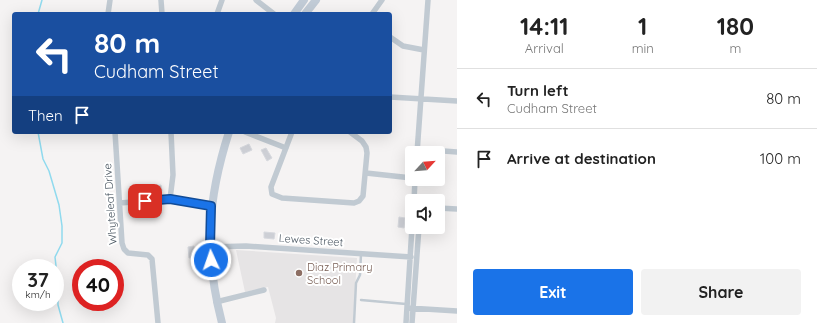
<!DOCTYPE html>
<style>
body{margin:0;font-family:Quicksand,sans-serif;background:#f2f2f2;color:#222;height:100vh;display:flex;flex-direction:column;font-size:15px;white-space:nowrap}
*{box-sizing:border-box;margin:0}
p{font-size:13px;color:#767676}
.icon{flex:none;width:22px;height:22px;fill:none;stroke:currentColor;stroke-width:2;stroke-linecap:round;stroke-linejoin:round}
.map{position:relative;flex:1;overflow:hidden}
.panel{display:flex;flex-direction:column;background:#fff;width:360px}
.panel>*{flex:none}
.guide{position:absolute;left:12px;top:12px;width:380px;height:122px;border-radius:4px;box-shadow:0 4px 16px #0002;background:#1a4fa0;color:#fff;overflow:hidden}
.needle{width:26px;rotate:64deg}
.tools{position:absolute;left:405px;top:146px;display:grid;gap:8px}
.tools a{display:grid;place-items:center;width:40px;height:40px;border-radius:4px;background:#fff;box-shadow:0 4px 16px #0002;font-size:20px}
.speed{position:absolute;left:12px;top:259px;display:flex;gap:8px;font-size:20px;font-weight:700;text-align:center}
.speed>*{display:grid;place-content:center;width:52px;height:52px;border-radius:50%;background:#fff;box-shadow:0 4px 16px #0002;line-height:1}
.speed small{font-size:10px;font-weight:400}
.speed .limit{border:6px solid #d22;background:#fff;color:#111}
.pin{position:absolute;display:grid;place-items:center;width:34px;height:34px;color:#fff;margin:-17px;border-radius:8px;box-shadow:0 2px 6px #0006}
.me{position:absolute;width:44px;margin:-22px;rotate:357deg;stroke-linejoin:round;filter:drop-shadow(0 0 3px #0008)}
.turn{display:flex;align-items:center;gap:14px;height:84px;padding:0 16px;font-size:18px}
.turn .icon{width:52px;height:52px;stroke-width:2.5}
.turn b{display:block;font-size:28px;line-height:34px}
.then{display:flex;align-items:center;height:38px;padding:0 16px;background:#0003;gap:8px;font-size:15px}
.eta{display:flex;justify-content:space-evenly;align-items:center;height:68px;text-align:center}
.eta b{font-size:24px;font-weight:700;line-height:28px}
.cta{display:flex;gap:8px;margin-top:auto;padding:8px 16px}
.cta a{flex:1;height:46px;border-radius:4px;background:#1a73e8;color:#fff;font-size:16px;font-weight:700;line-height:46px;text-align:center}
.cta a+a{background:#f2f2f2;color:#222}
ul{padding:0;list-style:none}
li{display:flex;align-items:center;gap:12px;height:60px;padding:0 16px;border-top:1px solid #e0e0e0}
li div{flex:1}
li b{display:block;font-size:15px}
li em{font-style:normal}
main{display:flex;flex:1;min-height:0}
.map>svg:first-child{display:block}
</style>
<main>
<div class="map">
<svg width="457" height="323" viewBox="0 0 457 323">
<rect width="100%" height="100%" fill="#f5f3f3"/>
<!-- education -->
<path fill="#e6e4e5" d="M 236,250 L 357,258 L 353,323 L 275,323 L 276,318 L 268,287 L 245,292 Z"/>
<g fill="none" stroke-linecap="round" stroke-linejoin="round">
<!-- stream -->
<path stroke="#90daee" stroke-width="1.5" d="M 38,14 L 42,0
M 38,132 L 43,159 L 49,171 L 59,205 L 62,226 L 62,243 L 55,257 L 57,275 L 58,305 L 63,323"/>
</g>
<!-- building -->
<path fill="#cdcfd5" stroke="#d7d9de" d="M 249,144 L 252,150 L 243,154 L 240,148 Z
M 266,148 L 272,158 L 267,161 L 261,150 Z
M 161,185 L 162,191 L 152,192 L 151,186 Z
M 399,217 L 405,218 L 404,228 L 398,227 Z
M 264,232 L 275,233 L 274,239 L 264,238 Z
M 194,246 L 194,251 L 196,251 L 196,257 L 189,258 L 188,247 Z"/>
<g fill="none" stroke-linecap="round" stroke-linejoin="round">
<!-- lane -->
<path stroke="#c1cad2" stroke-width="2.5" d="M 361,300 L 406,304
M 354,323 L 356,283 L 360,275 L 361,254"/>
<!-- street -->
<path stroke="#c1cad2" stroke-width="5.5" d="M 161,0 L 162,14
M 256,0 L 274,14
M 108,14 L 110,0
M 217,14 L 222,0
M 372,14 L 382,0
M 390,37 L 403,46 L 424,50
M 390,97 L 457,101
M 115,132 L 122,243 L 124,249 L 128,253 L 148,255 L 152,259 L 158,323
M 245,132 L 286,148
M 292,132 L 271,187 L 272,194 L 282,198 L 354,203 L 359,201 L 363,196 L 367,153 L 366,147 L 362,141 L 350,132
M 417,149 L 457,152
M 417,153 L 428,0
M 366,173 L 412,178
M 170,199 L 173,175 L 171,132
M 414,201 L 415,179
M 120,203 L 170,199 L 211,206
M 438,208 L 457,209
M 210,247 L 246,246 L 411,257
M 216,302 L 264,290
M 409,308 L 457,311
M 406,323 L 412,227
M 412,323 L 419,227"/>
<!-- secondary -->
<path stroke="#c1cbd6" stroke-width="8" d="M 294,14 L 304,0
M 305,14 L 316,0
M 222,323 C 204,254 207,200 229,132"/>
</g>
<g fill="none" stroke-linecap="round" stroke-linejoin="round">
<!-- route casing -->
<g stroke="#114b97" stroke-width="10">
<path id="route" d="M 145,201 L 170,199 L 211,206 L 210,247 L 211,260"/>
</g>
<!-- route -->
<use href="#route" stroke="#1a73e8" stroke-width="7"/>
</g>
<!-- markers -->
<circle fill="#8d6e63" stroke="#fff" stroke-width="1.5" cx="299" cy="273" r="4"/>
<g text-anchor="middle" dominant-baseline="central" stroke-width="4" stroke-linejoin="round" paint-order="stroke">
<!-- street labels -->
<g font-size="11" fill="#4a5661" stroke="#fff">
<text transform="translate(110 204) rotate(-94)">Whyteleaf Drive</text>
<text transform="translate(311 240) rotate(4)">Lewes Street</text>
</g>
<!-- education labels -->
<g font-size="11" fill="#785e54" stroke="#fff" text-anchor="start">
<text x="307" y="267">Diaz Primary<tspan x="307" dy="13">School</tspan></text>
</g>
</g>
</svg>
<div class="tools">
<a><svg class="needle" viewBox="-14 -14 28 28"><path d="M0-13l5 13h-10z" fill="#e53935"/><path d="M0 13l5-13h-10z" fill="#767676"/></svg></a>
<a><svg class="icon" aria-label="sound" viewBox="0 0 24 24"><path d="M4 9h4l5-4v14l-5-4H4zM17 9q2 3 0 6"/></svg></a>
</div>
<div class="speed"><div>37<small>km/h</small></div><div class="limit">40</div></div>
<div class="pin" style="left:145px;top:201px;background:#d93025"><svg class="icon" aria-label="arrive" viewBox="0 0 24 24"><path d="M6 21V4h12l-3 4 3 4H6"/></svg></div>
<svg class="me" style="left:211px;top:260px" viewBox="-20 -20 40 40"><circle r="17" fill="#1a73e8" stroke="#fff" stroke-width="3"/><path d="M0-11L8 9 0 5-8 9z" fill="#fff"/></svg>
<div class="guide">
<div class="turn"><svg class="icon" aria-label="left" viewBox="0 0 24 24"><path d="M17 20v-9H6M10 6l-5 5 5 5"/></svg><div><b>80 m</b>Cudham Street</div></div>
<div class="then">Then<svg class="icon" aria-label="arrive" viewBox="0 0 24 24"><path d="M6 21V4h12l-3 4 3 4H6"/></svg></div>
</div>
</div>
<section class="panel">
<div class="eta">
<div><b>14:11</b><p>Arrival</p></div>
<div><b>1</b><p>min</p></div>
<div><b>180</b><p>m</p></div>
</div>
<ul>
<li><svg class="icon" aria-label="left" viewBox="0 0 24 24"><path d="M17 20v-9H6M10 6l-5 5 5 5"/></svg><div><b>Turn left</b><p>Cudham Street</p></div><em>80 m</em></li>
<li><svg class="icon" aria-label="arrive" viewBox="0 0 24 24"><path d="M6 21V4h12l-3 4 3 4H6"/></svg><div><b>Arrive at destination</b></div><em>100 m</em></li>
</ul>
<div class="cta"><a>Exit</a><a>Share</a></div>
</section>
</main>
